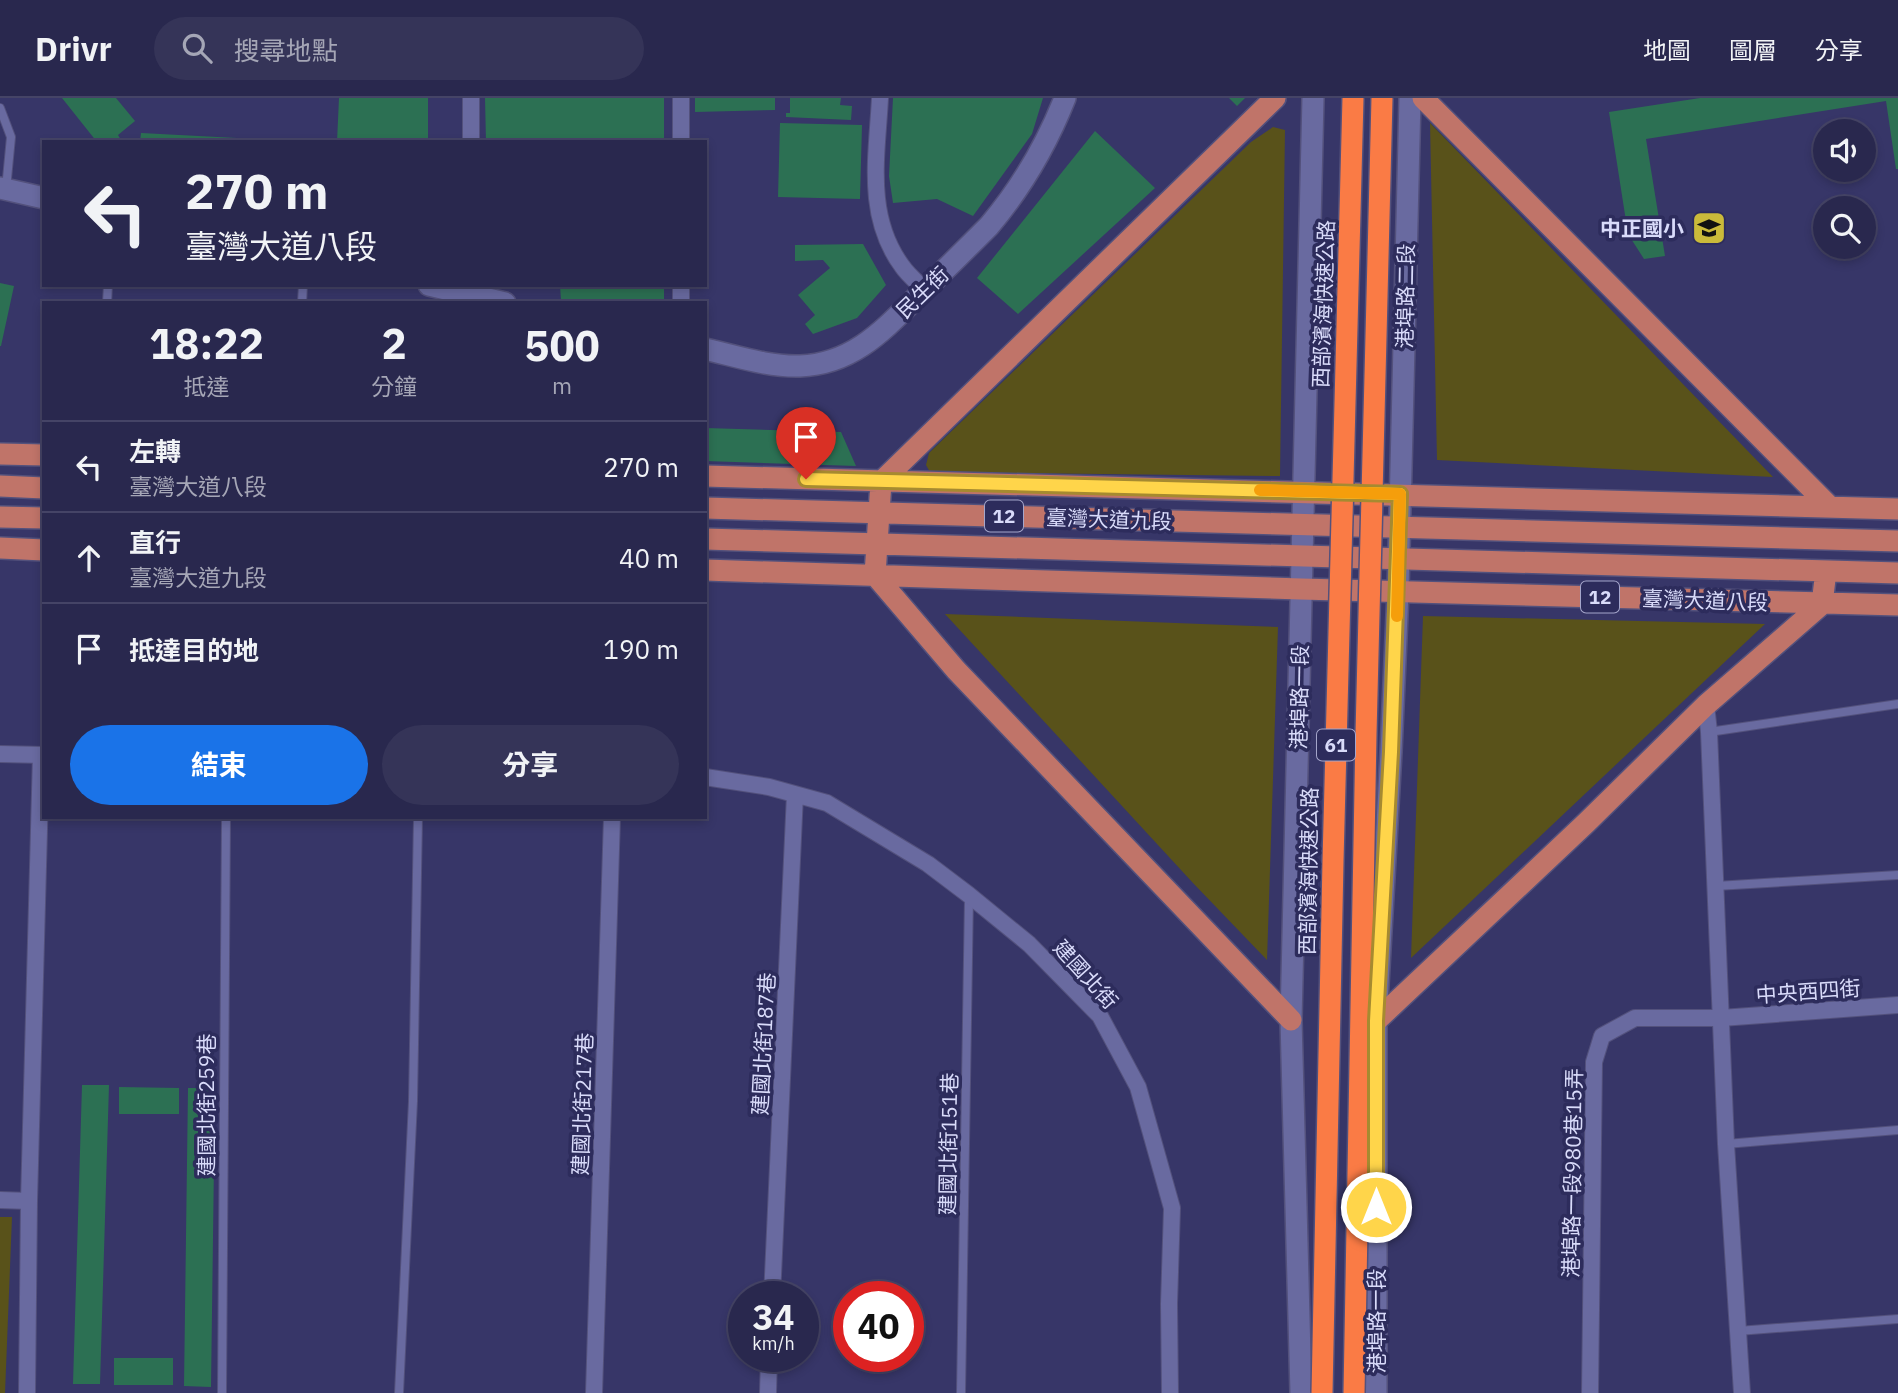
<!DOCTYPE html>
<html lang="zh-TW">
<meta charset="utf-8">
<style>
body{margin:0;font-family:"IBM Plex Sans","Noto Sans TC",sans-serif;background:#353458;color:#f1f3f6;height:100vh;display:flex;flex-direction:column;font-size:26px;white-space:nowrap}
*{box-sizing:border-box;margin:0}
p{font-size:23px;color:#a5a6b6}
.icon{flex:none;width:38px;height:38px;fill:none;stroke:currentColor;stroke-width:2;stroke-linecap:round;stroke-linejoin:round}
.map{position:relative;flex:1;overflow:hidden}
.drawer{position:absolute;left:42px;top:203px;width:665px;height:518px;display:flex;flex-direction:column;background:#29284e;border-radius:0px;box-shadow:0 4px 10px #0003,0 0 0 2px #454466}
.drawer>*{flex:none}
.hud{position:absolute;left:42px;top:42px;width:665px;height:147px;border-radius:0px;box-shadow:0 4px 10px #0003,0 0 0 2px #454466;background:#29284e;color:#f1f3f6;overflow:hidden}
.tools{position:absolute;left:1813px;top:21px;display:grid;gap:14px}
.tools a{display:grid;place-items:center;width:63px;height:63px;border-radius:50%;background:#29284e;box-shadow:0 4px 10px #0003,0 0 0 2px #454466;font-size:35px}
.speed{position:absolute;left:728px;top:1183px;display:flex;gap:14px;font-size:35px;font-weight:700;text-align:center}
.speed>*{display:grid;place-content:center;width:91px;height:91px;border-radius:50%;background:#29284e;box-shadow:0 4px 10px #0003,0 0 0 2px #454466;line-height:1}
.speed small{font-size:18px;font-weight:400}
.speed .limit{border:10px solid #d22;background:#fff;color:#111}
.pin{position:absolute;display:grid;place-items:center;width:60px;height:60px;color:#fff;margin:-72px -30px;border-radius:50% 50% 50% 0;rotate:-45deg;box-shadow:0 0 7px #0007}
.pin .icon{rotate:45deg}
.me{position:absolute;width:77px;margin:-38px;rotate:0deg;stroke-linejoin:round;filter:drop-shadow(0 0 5px #0008)}
.turn{display:flex;align-items:center;gap:24px;height:147px;padding:0 28px;font-size:32px}
.turn .icon{width:91px;height:91px;stroke-width:2.5}
.turn b{display:block;font-size:49px;line-height:60px}
.eta{display:flex;justify-content:space-evenly;align-items:center;height:119px;text-align:center}
.eta b{font-size:42px;font-weight:700;line-height:49px}
.action{display:flex;gap:14px;margin-top:auto;padding:14px 28px}
.action a{flex:1;height:80px;border-radius:42px;background:#1a73e8;color:#fff;font-size:28px;font-weight:700;line-height:80px;text-align:center}
.action a+a{background:#353458;color:#f1f3f6}
ul{padding:0;list-style:none}
li{display:flex;align-items:center;gap:21px;height:91px;padding:0 28px;border-top:2px solid #454466}
li div{flex:1}
li b{display:block;font-size:26px}
li em{font-style:normal}
header{display:flex;align-items:center;gap:42px;box-sizing:border-box;height:98px;padding:0 35px;background:#29284e;border-bottom:2px solid #454466}
header strong{font-size:33px}
nav{display:flex;gap:38px;margin-inline-start:auto;font-size:24px}
.search{width:490px;height:63px;background:#353458;display:flex;align-items:center;gap:18px;box-sizing:border-box;padding:0 24px;border-radius:38px;color:#a5a6b6;font-size:26px}
.map>svg:first-child{display:block}
</style>
<header>
<strong>Drivr</strong>
<div class="search"><svg class="icon" aria-label="search" viewBox="0 0 24 24"><circle cx="10" cy="10" r="6"/><path d="M15 15l6 6"/></svg>搜尋地點</div>
<nav><a>地圖</a><a>圖層</a><a>分享</a></nav>
</header>
<div class="map">
<svg width="1898" height="1295" viewBox="0 0 1898 1295">
<rect width="100%" height="100%" fill="#373668"/>
<!-- green -->
<path fill="#59521a" d="M 1430,25 L 1773,379 L 1437,362 Z
M 1273,29 L 1285,32 L 1280,378 L 930,374 L 926,367 L 929,355 L 1251,44 Z
M 945,516 L 1278,529 L 1267,862 L 1193,785 Z
M 1423,518 L 1765,526 L 1411,860 Z
M 0,1119 L 12,1119 L 5,1295 L 0,1295 Z"/>
<!-- building -->
<path fill="#2c7053" d="M 62,0 L 116,0 L 135,23 L 118,37 L 122,44 L 97,44 Z
M 339,0 L 428,0 L 428,44 L 337,44 Z
M 485,0 L 664,0 L 664,44 L 486,44 Z
M 695,0 L 775,0 L 775,12 L 695,14 Z
M 790,0 L 841,0 L 840,7 L 852,8 L 851,22 L 786,19 L 786,15 L 790,15 Z
M 893,0 L 1043,0 L 1032,36 L 973,118 L 937,101 L 893,105 L 889,78 Z
M 1229,0 L 1245,0 L 1237,8 Z
M 1700,0 L 1898,0 L 1898,71 L 1896,71 L 1886,3 L 1646,41 L 1665,158 L 1644,161 L 1628,136 L 1609,14 Z
M 780,25 L 862,27 L 860,101 L 778,99 Z
M 1095,33 L 1155,90 L 1018,216 L 977,180 Z
M 141,35 L 276,42 L 276,44 L 140,44 Z
M 863,146 L 886,187 L 857,220 L 813,236 L 805,226 L 815,217 L 798,197 L 830,170 L 823,162 L 795,163 L 795,147 Z
M 0,185 L 14,188 L 1,248 L 0,248 Z
M 560,187 L 664,187 L 664,205 L 575,205 L 561,202 Z
M 705,330 L 841,334 L 856,368 L 705,363 Z
M 82,987 L 109,987 L 100,1286 L 73,1286 Z
M 119,989 L 179,990 L 179,1016 L 119,1016 Z
M 188,990 L 215,990 L 211,1289 L 184,1288 Z
M 114,1260 L 173,1260 L 173,1287 L 114,1287 Z"/>
<g fill="none" stroke-linecap="round" stroke-linejoin="round">
<!-- lane casing -->
<g stroke="#53517c" stroke-width="10">
<path id="lane" d="M 0,10 L 11,39 L 6,91
M 107,205 L 108,187
M 302,205 L 303,187
M 1709,634 L 1898,606
M 1716,788 L 1898,777
M 1726,1046 L 1898,1032
M 1738,1233 L 1898,1221
M 222,1295 L 226,719
M 399,1295 L 413,1003 L 418,719
M 961,1295 L 969,798"/>
</g>
<!-- street casing -->
<g stroke="#53517c" stroke-width="18">
<path id="street" d="M 471,0 L 471,44
M 880,0 C 877,58 865,118 902,168 C 908,177 917,184 925,192
M 681,44 L 681,0
M 681,205 L 681,187
M 1706,607 L 1709,634 L 1726,1046 L 1742,1295
M 0,656 L 44,657
M 705,679 L 769,689 L 827,705 L 928,766 L 969,797 L 1029,846 L 1100,918 L 1138,989 L 1172,1110 L 1169,1206 L 1170,1295
M 0,1102 L 29,1103
M 772,1199 L 795,696
M 27,1295 L 29,1103 L 41,657
M 594,1295 L 612,719
M 768,1295 L 769,1258
M 1590,1295 L 1594,964 L 1602,938 L 1635,920 L 1721,920 L 1898,907"/>
</g>
<!-- secondary casing -->
<g stroke="#53517c" stroke-width="24">
<path id="secondary" d="M 0,90 L 44,100
M 429,187 L 505,205
M 705,251 C 736,258 768,269 800,268 C 856,266 887,228 924,192 C 946,171 968,149 989,128 C 1022,89 1046,48 1065,0
M 1301,1295 L 1291,922 L 1313,0
M 1376,1295 L 1376,923 L 1391,654 L 1398,494 L 1410,0"/>
</g>
<!-- primary casing -->
<g stroke="#53517c" stroke-width="24">
<path id="primary" d="M 1275,0 L 881,384 L 875,477 L 956,572 L 1291,922
M 1423,0 L 1829,408
M 0,356 L 44,357
M 705,378 L 1898,411
M 0,388 L 44,390
M 705,410 L 1898,443
M 0,419 L 44,420
M 705,441 L 1898,475
M 0,450 L 44,452
M 705,472 L 1301,491 L 1898,507
M 1376,923 L 1586,725 L 1706,607 L 1822,506 L 1826,473"/>
</g>
<!-- lane -->
<use href="#lane" stroke="#696aa0" stroke-width="8"/>
<!-- street -->
<use href="#street" stroke="#696aa0" stroke-width="16"/>
<!-- secondary -->
<use href="#secondary" stroke="#696aa0" stroke-width="21"/>
<!-- primary -->
<use href="#primary" stroke="#c07469" stroke-width="21"/>
<!-- highway-bridge casing -->
<g stroke="#53517c" stroke-width="24" stroke-linecap="butt">
<path id="highway-bridge" d="M 1322,1295 L 1333,763 L 1353,0
M 1354,1295 L 1366,636 L 1382,0"/>
</g>
<!-- highway-bridge -->
<use href="#highway-bridge" stroke="#fa7b45" stroke-width="21"/>
</g>
<g fill="none" stroke-linecap="round" stroke-linejoin="round">
<!-- route casing -->
<g stroke="#a68a30" stroke-width="18">
<path id="route" d="M 806,381 L 1400,396 L 1391,654 L 1376,923 L 1376,1109"/>
</g>
<!-- route -->
<use href="#route" stroke="#ffd54a" stroke-width="12"/>
<!-- slow -->
<path stroke="#f59e0b" stroke-width="12" d="M 1260,392 L 1400,396 L 1397,518"/>
</g>
<!-- icons -->
<defs>
<g id="school-square" transform="scale(1.75)"><rect x="-9" y="-9" width="18" height="18" rx="4" fill="#caba3a" stroke="#2d2c5c"/><path d="M0-5L7-2L0 1L-7-2ZM-4 1L0 2.5L4 1V4Q0 6-4 4Z" fill="#111"/></g>
</defs>
<g fill-rule="evenodd">
<use href="#school-square" x="1709" y="130"/>
</g>
<g text-anchor="middle" dominant-baseline="central" stroke-width="7" stroke-linejoin="round" paint-order="stroke">
<!-- shield labels -->
<g fill="#2d2c5c" stroke="#a5a6cb" stroke-width="2">
<rect x="985" y="402.5" width="38" height="31" rx="5"/>
<rect x="1581" y="483.5" width="38" height="31" rx="5"/>
<rect x="1317" y="631.5" width="38" height="31" rx="5"/>
</g>
<g font-size="19" font-weight="bold" fill="#d9dbfa">
<text x="1004" y="418">12</text>
<text x="1600" y="499">12</text>
<text x="1336" y="647">61</text>
</g>
<!-- poi labels -->
<g font-size="21" font-weight="bold" fill="#d9dbfa" stroke="#2d2c5c" text-anchor="end">
<text x="1684" y="130">中正國小</text>
</g>
<!-- street labels -->
<g font-size="21" fill="#d9dbfa" stroke="#2d2c5c">
<text transform="translate(922 194) rotate(-44)">民生街</text>
<text transform="translate(1405 198) rotate(-89)">港埠路二段</text>
<text transform="translate(1323 206) rotate(-88)">西部濱海快速公路</text>
<text transform="translate(1109 421) rotate(2)">臺灣大道九段</text>
<text transform="translate(1705 502) rotate(2)">臺灣大道八段</text>
<text transform="translate(1299 599) rotate(-89)">港埠路一段</text>
<text transform="translate(1308 773) rotate(-89)">西部濱海快速公路</text>
<text transform="translate(1086 876) rotate(48)">建國北街</text>
<text transform="translate(1808 893) rotate(-4)">中央西四街</text>
<text transform="translate(763 946) rotate(-87)">建國北街187巷</text>
<text transform="translate(582 1006) rotate(-88)">建國北街217巷</text>
<text transform="translate(206 1007) rotate(-90)">建國北街259巷</text>
<text transform="translate(948 1046) rotate(-89)">建國北街151巷</text>
<text transform="translate(1572 1075) rotate(-89)">港埠路一段980巷15弄</text>
<text transform="translate(1376 1223) rotate(-90)">港埠路一段</text>
</g>
</g>
</svg>
<div class="tools">
<a><svg class="icon" aria-label="sound" viewBox="0 0 24 24"><path d="M4 9h4l5-4v14l-5-4H4zM17 9q2 3 0 6"/></svg></a>
<a><svg class="icon" aria-label="search" viewBox="0 0 24 24"><circle cx="10" cy="10" r="6"/><path d="M15 15l6 6"/></svg></a>
</div>
<div class="speed"><div>34<small>km/h</small></div><div class="limit">40</div></div>
<div class="pin" style="left:806px;top:381px;background:#d93025"><svg class="icon" aria-label="arrive" viewBox="0 0 24 24"><path d="M6 21V4h12l-3 4 3 4H6"/></svg></div>
<svg class="me" style="left:1376px;top:1109px" viewBox="-20 -20 40 40"><circle r="17" fill="#ffd54a" stroke="#fff" stroke-width="3"/><path d="M0-11L8 9 0 5-8 9z" fill="#fff"/></svg>
<div class="hud">
<div class="turn"><svg class="icon" aria-label="left" viewBox="0 0 24 24"><path d="M17 20v-9H6M10 6l-5 5 5 5"/></svg><div><b>270 m</b>臺灣大道八段</div></div>
</div>
<section class="drawer">
<div class="eta">
<div><b>18:22</b><p>抵達</p></div>
<div><b>2</b><p>分鐘</p></div>
<div><b>500</b><p>m</p></div>
</div>
<ul>
<li><svg class="icon" aria-label="left" viewBox="0 0 24 24"><path d="M17 20v-9H6M10 6l-5 5 5 5"/></svg><div><b>左轉</b><p>臺灣大道八段</p></div><em>270 m</em></li>
<li><svg class="icon" aria-label="ahead" viewBox="0 0 24 24"><path d="M12 20V5M6 11l6-6 6 6"/></svg><div><b>直行</b><p>臺灣大道九段</p></div><em>40 m</em></li>
<li><svg class="icon" aria-label="arrive" viewBox="0 0 24 24"><path d="M6 21V4h12l-3 4 3 4H6"/></svg><div><b>抵達目的地</b></div><em>190 m</em></li>
</ul>
<div class="action"><a>結束</a><a>分享</a></div>
</section>
</div>
